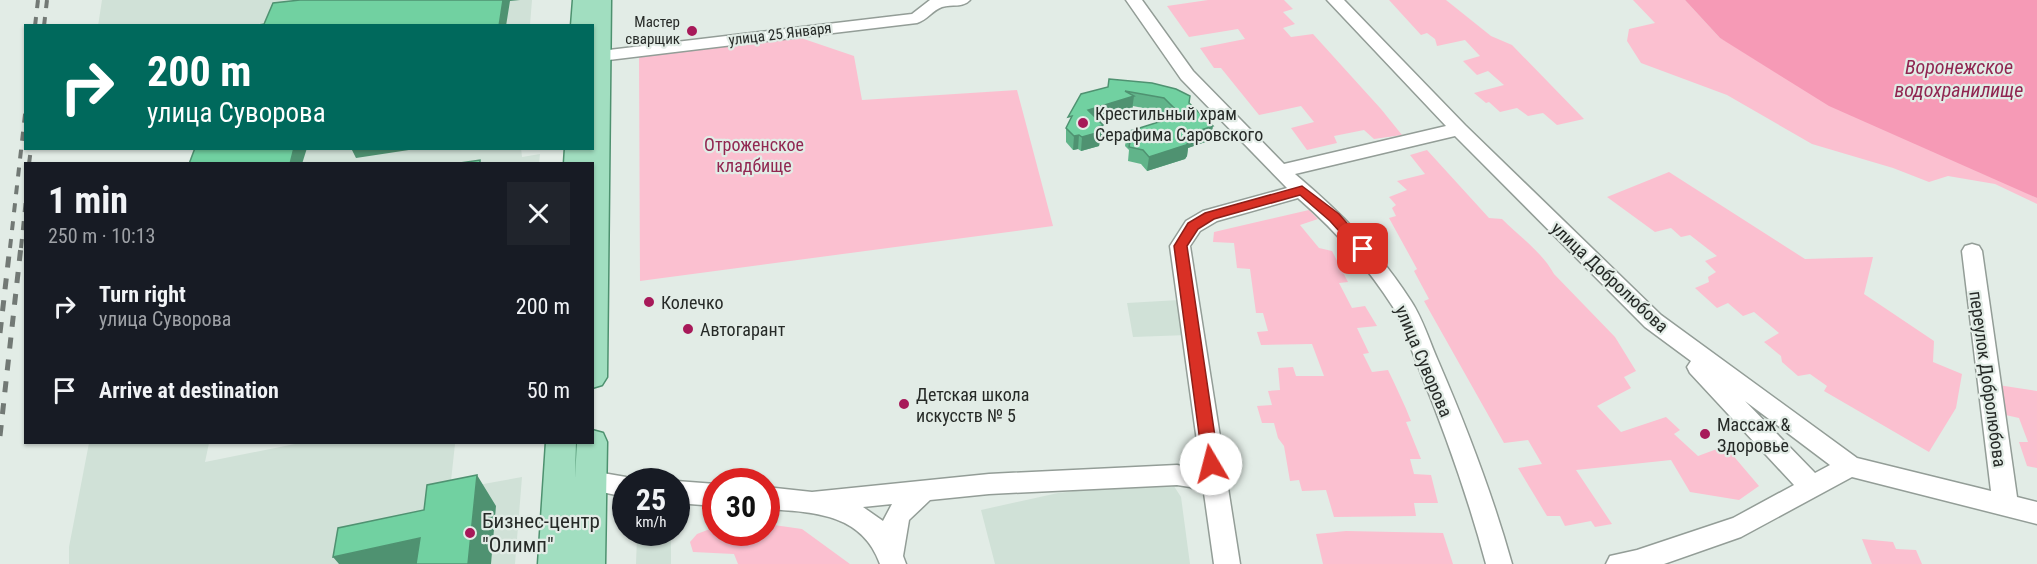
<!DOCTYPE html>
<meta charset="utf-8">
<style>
body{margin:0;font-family:"Roboto Condensed",sans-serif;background:#20242c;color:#f1f3f6;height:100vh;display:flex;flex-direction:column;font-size:22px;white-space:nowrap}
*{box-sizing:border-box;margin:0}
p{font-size:20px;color:#9ea1a6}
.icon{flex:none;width:33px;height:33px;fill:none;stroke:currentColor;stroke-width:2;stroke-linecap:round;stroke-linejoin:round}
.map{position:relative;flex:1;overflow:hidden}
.details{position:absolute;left:24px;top:162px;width:570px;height:282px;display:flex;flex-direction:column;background:#171b24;border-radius:0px;box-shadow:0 2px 4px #0004}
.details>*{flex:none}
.hud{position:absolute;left:24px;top:24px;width:570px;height:126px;border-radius:0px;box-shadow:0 2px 4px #0004;background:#00695c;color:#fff;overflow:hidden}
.speed{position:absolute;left:612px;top:468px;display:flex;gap:12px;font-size:30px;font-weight:700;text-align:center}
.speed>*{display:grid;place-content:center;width:78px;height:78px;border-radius:50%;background:#171b24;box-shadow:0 2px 4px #0004;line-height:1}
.speed small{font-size:15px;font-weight:400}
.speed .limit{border:9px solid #d22;background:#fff;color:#111}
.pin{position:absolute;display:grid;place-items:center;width:51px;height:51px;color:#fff;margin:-26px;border-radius:12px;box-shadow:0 3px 9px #0006}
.me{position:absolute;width:66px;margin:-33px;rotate:352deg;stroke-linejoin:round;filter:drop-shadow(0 0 4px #0008)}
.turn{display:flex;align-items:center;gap:21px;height:126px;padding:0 24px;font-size:27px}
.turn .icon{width:78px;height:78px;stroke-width:2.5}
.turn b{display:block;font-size:42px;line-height:51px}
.round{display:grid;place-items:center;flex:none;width:63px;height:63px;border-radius:0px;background:#20242c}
.headline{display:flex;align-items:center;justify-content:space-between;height:102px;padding:0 24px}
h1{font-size:36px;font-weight:700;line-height:45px}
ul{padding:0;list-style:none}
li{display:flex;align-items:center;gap:18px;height:84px;padding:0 24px}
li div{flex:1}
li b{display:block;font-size:22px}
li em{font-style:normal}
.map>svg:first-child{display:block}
</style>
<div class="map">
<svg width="2037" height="564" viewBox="0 0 2037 564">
<rect width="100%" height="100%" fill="#e2ece6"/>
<!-- built -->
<path fill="#d0e1d7" d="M 102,0 L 532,0 L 530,25 L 276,25 L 279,17 L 253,26 L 98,26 Z
M 194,148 L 521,148 L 522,157 L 540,154 L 539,164 L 188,164 Z
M 1179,300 L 1188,335 L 1133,337 L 1127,303 Z
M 89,443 L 209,443 L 205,462 L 300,443 L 462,443 L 455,444 L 450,490 L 522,477 L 515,564 L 69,564 L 69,547 Z
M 1170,480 L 1181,497 L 1190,564 L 995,564 L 981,510 L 1058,493 Z
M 660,533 L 671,533 L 671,564 L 636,564 L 637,537 Z"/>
<!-- green -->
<path fill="#fbc0d0" d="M 1208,0 L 1284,0 L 1293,9 L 1283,12 L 1295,24 L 1283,28 L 1291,37 L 1313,34 L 1381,109 L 1402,135 L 1374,139 L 1364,130 L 1334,136 L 1337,143 L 1307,150 L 1291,128 L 1314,122 L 1301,106 L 1259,115 L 1221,68 L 1214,68 L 1200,48 L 1245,39 L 1238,29 L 1189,37 L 1167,6 Z
M 1389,0 L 1446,0 L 1491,36 L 1512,45 L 1584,119 L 1557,125 L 1543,113 L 1528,116 L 1517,108 L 1500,112 L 1489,102 L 1486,103 L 1474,93 L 1504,85 L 1488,71 L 1477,75 L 1463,61 L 1480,56 L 1465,40 L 1437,46 L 1435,39 L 1427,33 L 1421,35 Z
M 1633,0 L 1685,0 L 1720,38 L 2037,198 L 2037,204 L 1995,184 L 1948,176 L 1929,182 L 1893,168 L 1812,144 L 1727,95 L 1641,63 L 1627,41 L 1629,29 L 1655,23 Z
M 801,38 L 854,56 L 862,100 L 1017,90 L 1053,226 L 640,281 L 639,56 Z
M 1427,150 L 1489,218 L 1502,219 C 1519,236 1542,252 1554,274 L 1615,337 L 1636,371 L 1624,377 L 1631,388 L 1597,406 L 1621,432 L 1666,417 L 1680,430 L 1674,434 L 1698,456 L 1725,446 L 1759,486 L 1739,500 L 1690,492 L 1671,460 L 1576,470 L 1612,524 L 1595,527 L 1591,521 L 1565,526 L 1560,516 L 1547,516 L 1518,468 L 1542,464 L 1528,440 L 1504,443 L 1424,301 L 1429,299 L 1414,271 L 1417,269 L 1389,218 L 1396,216 L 1392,208 L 1396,205 L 1389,197 L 1407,190 L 1397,181 L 1425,174 L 1410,155 Z
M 1669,172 L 1805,259 L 1873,257 L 1864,294 L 1934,341 L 1933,362 L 1962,374 L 1956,408 L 1929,452 L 1824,391 L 1827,386 L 1810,374 L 1798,376 L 1782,362 L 1781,356 L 1764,342 L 1779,333 L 1754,312 L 1743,316 L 1728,303 L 1717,308 L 1695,288 L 1709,282 L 1708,277 L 1716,272 L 1705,261 L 1717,256 L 1690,235 L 1681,237 L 1671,228 L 1655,232 L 1607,197 Z
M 1309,210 L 1318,219 L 1300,225 L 1319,248 L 1332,251 L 1348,282 L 1339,283 L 1352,308 L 1365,306 L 1377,326 L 1357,328 L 1369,353 L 1363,354 L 1372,372 L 1388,370 C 1396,387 1404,403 1411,421 L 1406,422 L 1421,459 L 1410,459 L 1414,474 L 1431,475 L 1438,503 L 1414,503 L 1416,516 L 1334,517 L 1326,490 L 1302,491 L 1299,480 L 1290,481 L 1284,446 L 1278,438 L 1274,423 L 1262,423 L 1257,406 L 1272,405 L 1268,391 L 1280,390 L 1278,368 L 1293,367 L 1296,376 L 1324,376 L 1312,344 L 1261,345 L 1257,332 L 1268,331 L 1263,313 L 1256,313 L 1250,269 L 1237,268 L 1234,243 L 1213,242 L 1214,232 Z
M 1998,385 L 2037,391 L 2037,468 L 2027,466 L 2019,442 L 2028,442 L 2019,418 L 2001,414 Z
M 767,524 L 802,529 L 850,564 L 738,564 L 734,554 L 693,552 L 690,542 L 697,534 L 715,527 L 716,532 L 766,532 Z
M 1346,531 L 1443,533 L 1453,564 L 1323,564 L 1316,534 Z
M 1862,539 L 1893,542 L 1896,549 L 1916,550 L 1922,564 L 1872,564 Z"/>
<!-- water -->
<path fill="#f69ab6" d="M 1685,0 L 2037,0 L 2037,198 L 1829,106 L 1720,38 Z"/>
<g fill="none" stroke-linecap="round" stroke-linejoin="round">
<!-- minor casing -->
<g stroke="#939d97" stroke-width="3">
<path id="minor" d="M 930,0 L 970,0 C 963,8 952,4 942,7 C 933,10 927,20 917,23 L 592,62 L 592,52 L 912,14 Z
M 1126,0 L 1142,0 L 1193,71 L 1284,164 L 1446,126 L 1327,0 L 1344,0 L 1465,125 L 1661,315 L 1857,458 L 1991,491 L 1962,251 L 1965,246 L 1972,244 L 1979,246 L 1982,251 L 2017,497 L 2037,502 L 2037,524 L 1852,477 L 1741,537 L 1664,564 L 1606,564 L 1610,556 L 1637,550 L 1733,518 L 1794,485 L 1690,373 L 1687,367 L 1691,361 L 1645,327 L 1455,136 L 1295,174 C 1341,213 1378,250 1411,301 C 1423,319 1430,343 1439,363 C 1467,428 1493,496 1512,564 L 1486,564 C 1468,497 1444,430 1418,366 C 1410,347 1404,325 1393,307 C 1366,265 1335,230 1298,198 L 1217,221 L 1200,231 L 1190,246 L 1240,564 L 1214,564 L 1204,493 L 1190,487 L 1177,485 L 989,494 L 930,500 L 909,520 L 903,556 L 906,564 L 880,564 C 862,513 813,512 766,509 L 766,487 L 812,492 L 989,474 L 1177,465 L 1201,470 L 1170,246 L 1186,221 L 1203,211 L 1287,188 L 1181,79 ZM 1745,401 L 1830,465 L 1815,473 ZM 892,504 L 883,521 L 863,507 Z
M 591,471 L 626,477 L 636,482 L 626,482 L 626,497 L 582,488 L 579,481 L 582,474 Z
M 676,481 L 716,484 L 716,506 L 676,503 Z"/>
</g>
<!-- major casing -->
<g stroke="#4d916f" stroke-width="3">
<path id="major" d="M 573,0 L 611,0 L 607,377 L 602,385 L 592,388 L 592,164 L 564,164 L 565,148 L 592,148 L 592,26 L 571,26 Z
M 592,430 L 603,433 L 607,442 L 605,564 L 538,564 L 546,442 L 576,442 L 575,478 L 577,442 L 592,442 Z"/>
</g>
<!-- minor -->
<use href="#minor" fill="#fff" fill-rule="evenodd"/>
<!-- major -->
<use href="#major" fill="#a1dec0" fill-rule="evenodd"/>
<!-- rail-far1 -->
<path stroke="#727975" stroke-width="4" stroke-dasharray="9 9" stroke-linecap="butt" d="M 35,26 L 38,0
M 44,26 L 47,0
M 29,164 L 31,148
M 10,248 L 26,106
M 21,248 L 26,199"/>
<!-- rail -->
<path stroke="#727975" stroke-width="5" stroke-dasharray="11 11" stroke-linecap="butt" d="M 0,333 L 10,246
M 0,436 L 21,246"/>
</g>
<!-- wall -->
<path fill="#61b48a" d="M 1108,87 L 1189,103 L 1211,140 L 1188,148 L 1187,156 L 1185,159 L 1147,171 L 1141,164 L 1128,161 L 1129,150 L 1125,146 L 1127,132 L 1169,119 L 1163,112 L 1133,106 L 1132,110 L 1098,121 L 1103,125 L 1102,140 L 1100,140 L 1099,146 L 1081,151 L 1078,149 L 1073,150 L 1066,142 L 1066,128 Z"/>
<!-- shaded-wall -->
<path fill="#4f9271" d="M 503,0 L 520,0 L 510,1 L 506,26 L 499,26 Z
M 1134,96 L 1132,110 L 1088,124 L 1088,110 Z
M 1103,125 L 1102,140 L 1100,140 L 1099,146 L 1081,151 L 1082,137 L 1098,127 Z
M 1213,126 L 1211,140 L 1188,148 L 1187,156 L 1185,159 L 1147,171 L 1149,157 L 1189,134 Z
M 1079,135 L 1078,149 L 1073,150 L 1074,136 Z
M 294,148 L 307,148 L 302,164 L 290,164 Z
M 351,148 L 422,148 L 356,158 Z
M 477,475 L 496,506 L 491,564 L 468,564 Z
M 420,538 L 439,564 L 339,564 L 333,557 Z"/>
<!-- building -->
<path fill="#71d1a1" stroke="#4f9271" stroke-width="1.5" d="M 300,0 L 503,0 L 499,26 L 252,26 L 264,24 L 273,3 Z
M 1109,79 L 1152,83 L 1176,89 L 1190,96 L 1189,103 L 1213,126 L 1189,134 L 1189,142 L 1186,145 L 1149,157 L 1143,150 L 1129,147 L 1131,137 L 1127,132 L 1181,115 L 1164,98 L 1125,91 L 1134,96 L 1088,110 L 1103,125 L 1098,127 L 1100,132 L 1082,137 L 1079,135 L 1074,136 L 1066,128 L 1072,116 L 1068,117 L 1081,94 L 1108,87 Z
M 195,148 L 294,148 L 290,164 L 189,164 Z
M 480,160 L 480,164 L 453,164 Z
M 477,475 L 468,564 L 416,564 L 420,538 L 333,557 L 338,528 L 424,510 L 427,485 Z"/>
<!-- route -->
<path fill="#d93025" stroke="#8d1f18" stroke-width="1.5" d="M 1302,186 L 1339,214 L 1367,246 L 1369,249 L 1367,252 L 1358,252 L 1330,221 L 1300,195 L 1214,219 L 1198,229 L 1187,246 L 1219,464 L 1217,468 L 1211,470 L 1206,468 L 1203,464 L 1174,246 L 1188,223 L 1205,213 Z"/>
<!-- markers -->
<g fill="#a71959" stroke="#e2ece6" stroke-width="2">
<circle cx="692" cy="31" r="6"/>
<circle cx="1083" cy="123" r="6"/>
<circle cx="649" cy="302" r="6"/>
<circle cx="688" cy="329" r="6"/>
<circle cx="904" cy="404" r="6"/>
<circle cx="1705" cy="434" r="6"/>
<circle cx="470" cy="533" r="6"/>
</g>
<g text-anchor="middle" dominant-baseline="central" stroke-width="4.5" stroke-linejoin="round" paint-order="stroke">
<!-- far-poi labels -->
<g font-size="15" fill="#262a27" stroke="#e2ece6" text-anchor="end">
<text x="680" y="22">Мастер<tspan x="680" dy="17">сварщик</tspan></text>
</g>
<!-- far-street labels -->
<g font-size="15" fill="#262a27" stroke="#e2ece6">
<text transform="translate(780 34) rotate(-7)">улица 25 Января</text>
</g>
<!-- poi labels -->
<g font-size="18" fill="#262a27" stroke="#e2ece6" text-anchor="start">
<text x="1095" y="113">Крестильный храм<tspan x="1095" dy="21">Серафима Саровского</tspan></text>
<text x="661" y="302">Колечко</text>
<text x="700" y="329">Автогарант</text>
<text x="916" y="394">Детская школа<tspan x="916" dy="21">искусств № 5</tspan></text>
<text x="1717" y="424">Массаж &amp;<tspan x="1717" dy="21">Здоровье</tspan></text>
</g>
<!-- park labels -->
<g font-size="18" fill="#912751" stroke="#e2ece6">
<text x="754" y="144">Отроженское<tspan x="754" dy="21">кладбище</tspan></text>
</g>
<!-- street labels -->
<g font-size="18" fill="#262a27" stroke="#e2ece6">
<text transform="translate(1610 277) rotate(43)">улица Добролюбова</text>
<text transform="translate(1424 361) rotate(67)">улица Суворова</text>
<text transform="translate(1988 379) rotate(82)">переулок Добролюбова</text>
</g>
<!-- water labels -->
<g font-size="20" font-style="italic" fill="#902651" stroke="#e2ece6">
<text x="1959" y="67">Воронежское<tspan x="1959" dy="23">водохранилище</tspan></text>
</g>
<!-- near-poi labels -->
<g font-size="21" fill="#262a27" stroke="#e2ece6" text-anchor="start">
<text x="482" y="521">Бизнес-центр<tspan x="482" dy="24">"Олимп"</tspan></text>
</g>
</g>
</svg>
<div class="speed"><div>25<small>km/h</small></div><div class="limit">30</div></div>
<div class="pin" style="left:1363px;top:249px;background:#d93025"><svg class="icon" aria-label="arrive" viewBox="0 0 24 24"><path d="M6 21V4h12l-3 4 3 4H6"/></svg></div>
<svg class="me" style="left:1211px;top:464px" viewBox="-20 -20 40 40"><circle r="19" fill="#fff"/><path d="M0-13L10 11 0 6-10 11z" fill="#d93025"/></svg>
<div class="hud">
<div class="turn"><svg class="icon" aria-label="right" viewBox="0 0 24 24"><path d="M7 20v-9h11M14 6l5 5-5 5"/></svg><div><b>200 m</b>улица Суворова</div></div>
</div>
<section class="details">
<div class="headline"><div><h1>1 min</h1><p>250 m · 10:13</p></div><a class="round"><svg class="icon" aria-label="close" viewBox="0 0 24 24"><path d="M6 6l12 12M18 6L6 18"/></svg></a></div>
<ul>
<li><svg class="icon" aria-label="right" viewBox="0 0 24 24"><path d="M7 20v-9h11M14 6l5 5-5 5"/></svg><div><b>Turn right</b><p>улица Суворова</p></div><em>200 m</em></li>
<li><svg class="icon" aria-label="arrive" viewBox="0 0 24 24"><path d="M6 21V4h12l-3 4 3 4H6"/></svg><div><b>Arrive at destination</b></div><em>50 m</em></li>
</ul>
</section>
</div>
